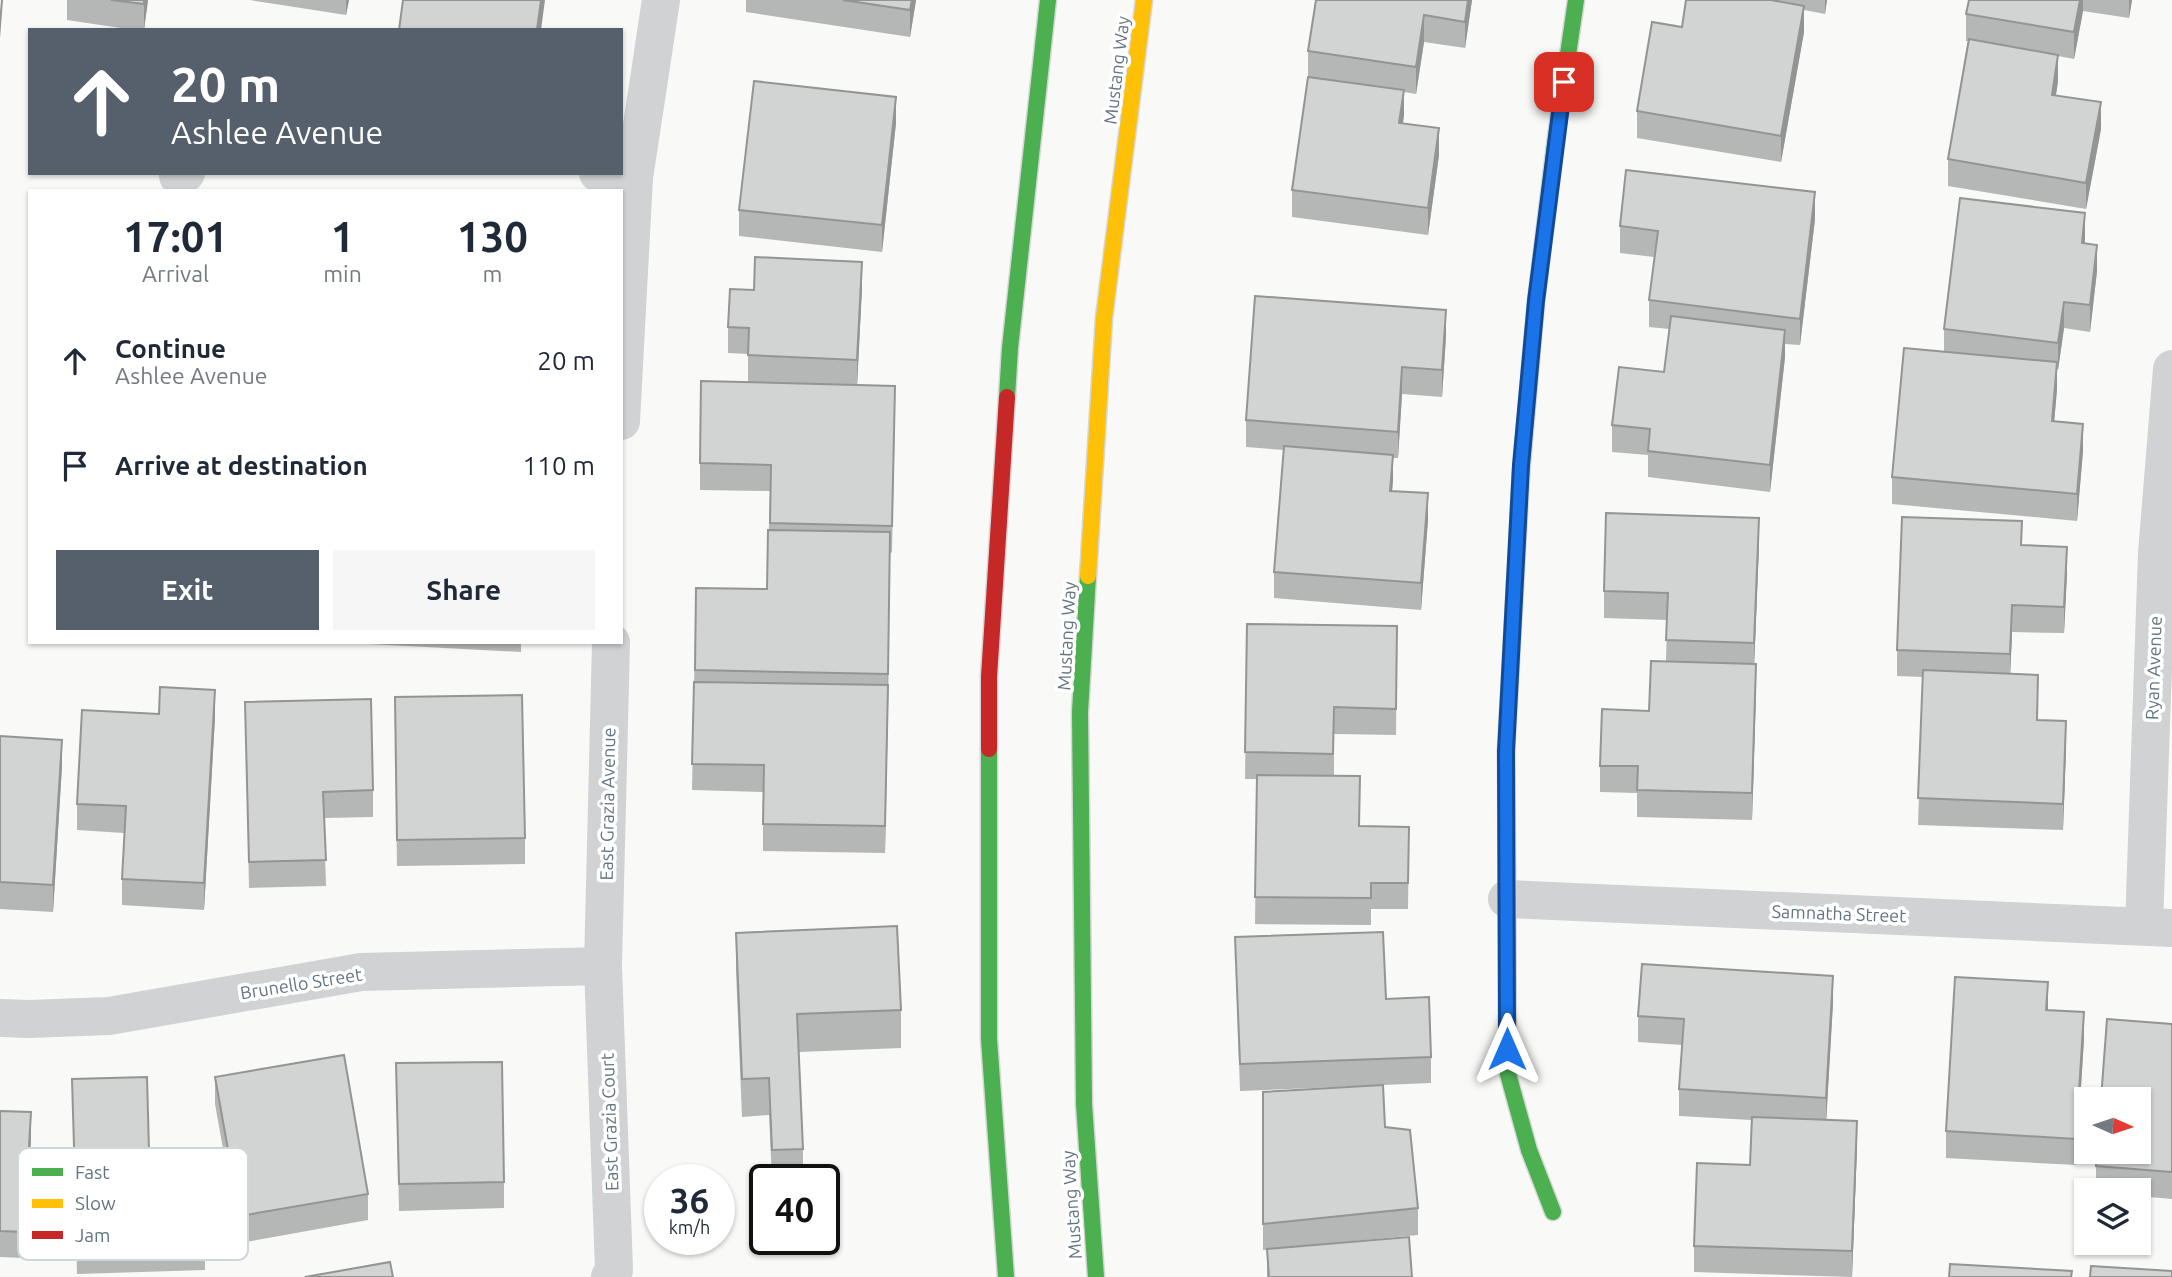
<!DOCTYPE html>
<style>
body{margin:0;font-family:Ubuntu,sans-serif;background:#f6f6f7;color:#1f2937;height:100vh;display:flex;flex-direction:column;font-size:26px;white-space:nowrap}
*{box-sizing:border-box;margin:0}
p{font-size:23px;color:#747a83}
.icon{flex:none;width:38px;height:38px;fill:none;stroke:currentColor;stroke-width:2;stroke-linecap:round;stroke-linejoin:round}
.map{position:relative;flex:1;overflow:hidden}
.panel{position:absolute;left:28px;top:189px;width:595px;height:455px;display:flex;flex-direction:column;background:#fff;border-radius:0px;box-shadow:0 2px 5px #0004}
.panel>*{flex:none}
.guide{position:absolute;left:28px;top:28px;width:595px;height:147px;border-radius:0px;box-shadow:0 2px 5px #0004;background:#55606c;color:#fff;overflow:hidden}
.needle{width:46px;rotate:93deg}
.tools{position:absolute;left:2074px;top:1087px;display:grid;gap:14px}
.tools a{display:grid;place-items:center;width:77px;height:77px;border-radius:0px;background:#fff;box-shadow:0 2px 5px #0004;font-size:35px}
.speed{position:absolute;left:644px;top:1164px;display:flex;gap:14px;font-size:35px;font-weight:700;text-align:center}
.speed>*{display:grid;place-content:center;width:91px;height:91px;border-radius:50%;background:#fff;box-shadow:0 2px 5px #0004;line-height:1}
.speed small{font-size:18px;font-weight:400}
.speed .limit{border:4px solid #111;border-radius:10px;background:#fff;color:#111}
.pin{position:absolute;display:grid;place-items:center;width:60px;height:60px;color:#fff;margin:-30px;border-radius:14px;box-shadow:0 4px 10px #0006}
.me{position:absolute;width:77px;margin:-38px;rotate:0deg;stroke-linejoin:round;filter:drop-shadow(0 0 5px #0008)}
.turn{display:flex;align-items:center;gap:24px;height:147px;padding:0 28px;font-size:32px}
.turn .icon{width:91px;height:91px;stroke-width:2.5}
.turn b{display:block;font-size:49px;line-height:60px}
.eta{display:flex;justify-content:space-evenly;align-items:center;height:119px;text-align:center}
.eta b{font-size:42px;font-weight:700;line-height:49px}
.cta{display:flex;gap:14px;margin-top:auto;padding:14px 28px}
.cta a{flex:1;height:80px;border-radius:0px;background:#55606c;color:#fff;font-size:28px;font-weight:700;line-height:80px;text-align:center}
.cta a+a{background:#f6f6f7;color:#1f2937}
ul{padding:0;list-style:none}
li{display:flex;align-items:center;gap:21px;height:105px;padding:0 28px}
li div{flex:1}
li b{display:block;font-size:26px}
li em{font-style:normal}
.map>svg:first-child{display:block}
</style>
<div class="map">
<svg width="2172" height="1277" viewBox="0 0 2172 1277">
<rect width="100%" height="100%" fill="#f9f9f8"/>
<g fill="none" stroke-linecap="round" stroke-linejoin="round">
<!-- fast casing -->
<g stroke="#d5d7d7" stroke-width="19">
<path id="fast" d="M 1007,397 L 1010,348 L 1048,0
M 1521,474 L 1536,301 L 1556,137 L 1576,0
M 1088,576 L 1080,712 L 1084,1104 L 1096,1277
M 989,749 L 989,1039 L 1006,1277
M 1507,870 L 1508,1074 L 1529,1150 L 1553,1212"/>
</g>
<!-- slow casing -->
<g stroke="#d5d7d7" stroke-width="19">
<path id="slow" d="M 1088,576 L 1104,318 L 1144,0"/>
</g>
<!-- jam casing -->
<g stroke="#d5d7d7" stroke-width="19">
<path id="jam" d="M 989,749 L 989,677 L 1007,397
M 1507,870 L 1506,751 L 1521,474"/>
</g>
<!-- street -->
<path stroke="#d0d2d3" stroke-width="38" d="M 598,173 L 634,178
M 178,176 L 186,173
M 621,421 L 634,178 L 661,0
M 1507,899 L 2172,928
M 2144,926 L 2157,553 L 2172,369
M 0,1018 L 29,1019 L 109,1016 L 361,972 L 603,966
M 610,1277 L 614,1270 L 603,966 L 611,642"/>
<!-- fast -->
<use href="#fast" stroke="#4caf50" stroke-width="16"/>
<!-- slow -->
<use href="#slow" stroke="#ffc107" stroke-width="16"/>
<!-- jam -->
<use href="#jam" stroke="#c62828" stroke-width="16"/>
</g>
<!-- wall -->
<path fill="#b5b6b6" d="M 67,0 L 148,0 L 144,30 L 134,30 L 67,20 Z
M 250,0 L 349,0 L 346,15 Z
M 746,0 L 916,0 L 910,37 L 746,12 Z
M 1316,0 L 1472,0 L 1465,48 L 1424,42 L 1416,94 L 1404,92 L 1403,124 L 1439,155 L 1428,235 L 1292,217 L 1292,190 L 1308,78 L 1308,51 Z
M 1686,0 L 1827,0 L 1825,14 L 1804,10 L 1804,32 L 1781,162 L 1637,138 L 1637,111 L 1682,27 Z
M 1969,0 L 2132,0 L 2129,18 L 2083,11 L 2074,59 L 2058,56 L 2058,81 L 2056,95 L 2101,129 L 2086,209 L 1948,186 L 1948,159 L 1968,41 L 1966,41 L 1966,14 Z
M 896,123 L 882,252 L 739,236 L 739,210 Z
M 1815,219 L 1800,345 L 1785,344 L 1785,357 L 1770,492 L 1648,477 L 1648,455 L 1612,452 L 1612,425 L 1664,372 L 1669,329 L 1649,327 L 1649,300 L 1654,257 L 1620,253 L 1620,226 Z
M 2084,243 L 2097,271 L 2090,332 L 2064,328 L 2058,370 L 2057,369 L 2057,389 L 2054,421 L 2083,451 L 2077,521 L 1892,504 L 1892,477 L 1944,352 L 1944,329 Z
M 862,288 L 857,385 L 895,412 L 892,553 L 890,552 L 885,853 L 763,851 L 763,792 L 692,790 L 696,588 L 767,589 L 770,491 L 700,490 L 700,463 L 748,382 L 748,354 L 728,353 L 728,327 L 754,290 Z
M 1446,336 L 1442,397 L 1402,394 L 1398,458 L 1393,458 L 1392,491 L 1428,520 L 1421,610 L 1274,598 L 1274,572 L 1284,450 L 1246,447 L 1246,420 Z
M 1759,545 L 1754,664 L 1756,690 L 1752,820 L 1637,817 L 1637,793 L 1600,792 L 1600,766 L 1649,711 L 1666,661 L 1667,620 L 1604,618 L 1604,591 Z
M 2022,545 L 2067,573 L 2064,633 L 2012,632 L 2010,674 L 2038,702 L 2038,720 L 2066,747 L 2063,830 L 1918,825 L 1923,677 L 1897,676 L 1897,650 Z
M 1247,624 L 1397,626 L 1396,735 L 1334,734 L 1334,776 L 1359,826 L 1409,827 L 1408,909 L 1371,909 L 1371,925 L 1255,924 L 1257,779 L 1245,779 Z
M 369,642 L 521,642 L 521,652 L 369,644 Z
M 245,702 L 373,790 L 373,817 L 324,818 L 326,886 L 249,888 Z
M 215,717 L 204,910 L 122,905 L 122,879 L 124,833 L 77,830 L 77,804 Z
M 395,724 L 525,838 L 525,864 L 397,866 Z
M 0,736 L 62,766 L 53,912 L 0,909 Z
M 736,933 L 901,1010 L 901,1048 L 799,1052 L 803,1149 L 803,1180 L 772,1180 L 769,1115 L 742,1117 L 736,971 Z
M 1235,937 L 1386,999 L 1431,1057 L 1431,1083 L 1383,1085 L 1385,1127 L 1418,1208 L 1418,1235 L 1333,1243 L 1412,1277 L 1267,1277 L 1267,1250 L 1263,1250 L 1263,1092 L 1361,1086 L 1240,1091 Z
M 1833,1003 L 1826,1120 L 1857,1147 L 1852,1277 L 1694,1272 L 1694,1246 L 1750,1165 L 1751,1120 L 1679,1116 L 1679,1089 L 1682,1045 L 1638,1042 L 1638,1016 Z
M 2048,1010 L 2084,1039 L 2076,1165 L 1946,1158 L 1946,1131 Z
M 2172,1024 L 2172,1199 L 2138,1196 L 2138,1190 L 2096,1190 L 2096,1166 Z
M 396,1063 L 504,1182 L 504,1208 L 399,1211 Z
M 215,1077 L 368,1194 L 368,1220 L 240,1243 L 215,1104 Z
M 72,1079 L 149,1151 L 205,1243 L 205,1270 L 77,1274 Z
M 0,1111 L 31,1139 L 24,1258 L 0,1257 Z"/>
<!-- shaded-wall -->
<path fill="#939494" d="M 1,0 L 3,0 L 0,38 L 0,12 Z
M 144,0 L 148,0 L 144,30 Z
M 346,0 L 349,0 L 346,15 Z
M 541,0 L 545,0 L 541,30 L 537,30 Z
M 912,0 L 916,0 L 910,37 L 910,10 Z
M 1468,0 L 1472,0 L 1465,48 L 1465,22 Z
M 1825,0 L 1827,0 L 1825,14 Z
M 2080,0 L 2083,0 L 2083,11 L 2074,59 L 2074,32 Z
M 2129,0 L 2132,0 L 2129,18 Z
M 1804,6 L 1804,32 L 1781,162 L 1781,136 Z
M 1424,15 L 1424,42 L 1416,94 L 1416,67 Z
M 2058,55 L 2058,81 L 2052,121 L 2052,95 Z
M 1404,90 L 1404,116 L 1399,150 L 1399,123 Z
M 896,97 L 896,123 L 882,252 L 882,225 Z
M 2101,102 L 2101,129 L 2086,209 L 2086,183 Z
M 1439,128 L 1439,155 L 1428,235 L 1428,208 Z
M 1815,192 L 1815,219 L 1800,345 L 1800,319 Z
M 2085,213 L 2085,240 L 2082,269 L 2082,243 Z
M 2097,245 L 2097,271 L 2090,332 L 2090,305 Z
M 862,262 L 862,288 L 857,387 L 857,360 Z
M 2064,302 L 2064,328 L 2058,370 L 2058,343 Z
M 1446,310 L 1446,336 L 1442,397 L 1442,370 Z
M 1785,330 L 1785,357 L 1770,492 L 1770,465 Z
M 2057,362 L 2057,389 L 2052,448 L 2052,421 Z
M 1402,367 L 1402,394 L 1398,458 L 1398,432 Z
M 2083,424 L 2083,451 L 2077,521 L 2077,494 Z
M 1393,455 L 1393,481 L 1390,517 L 1390,491 Z
M 1428,493 L 1428,520 L 1421,610 L 1421,583 Z
M 1759,518 L 1759,545 L 1754,670 L 1754,643 Z
M 890,532 L 888,712 L 885,853 L 885,826 Z
M 2067,547 L 2067,573 L 2064,633 L 2064,607 Z
M 2012,605 L 2012,632 L 2010,680 L 2010,654 Z
M 1756,664 L 1756,690 L 1752,820 L 1752,793 Z
M 215,690 L 215,717 L 204,910 L 204,883 Z
M 2066,721 L 2066,747 L 2063,830 L 2063,804 Z
M 62,740 L 62,766 L 53,912 L 53,885 Z
M 1833,976 L 1833,1003 L 1826,1125 L 1826,1098 Z
M 2048,982 L 2048,1009 L 2046,1037 L 2046,1010 Z
M 2084,1012 L 2084,1039 L 2076,1165 L 2076,1139 Z
M 31,1112 L 31,1139 L 24,1258 L 24,1232 Z
M 1857,1121 L 1857,1147 L 1852,1277 L 1852,1251 Z"/>
<!-- building -->
<path fill="#d2d4d4" stroke="#939494" stroke-width="2" d="M 111,0 L 144,0 L 144,4 Z
M 403,0 L 541,0 L 537,30 L 399,30 Z
M 843,0 L 912,0 L 910,10 Z
M 1316,0 L 1468,0 L 1465,22 L 1424,15 L 1416,67 L 1308,51 Z
M 1686,0 L 1771,0 L 1804,6 L 1781,136 L 1637,111 L 1652,22 L 1682,27 Z
M 1969,0 L 2080,0 L 2074,32 L 1966,14 Z
M 1969,39 L 2058,55 L 2052,95 L 2101,102 L 2086,183 L 1948,159 Z
M 1308,77 L 1404,90 L 1399,123 L 1439,128 L 1428,208 L 1292,190 Z
M 754,81 L 896,97 L 882,225 L 739,210 Z
M 1626,170 L 1815,192 L 1800,319 L 1649,300 L 1658,231 L 1620,226 Z
M 1960,198 L 2085,213 L 2082,243 L 2097,245 L 2090,305 L 2064,302 L 2058,343 L 1944,329 Z
M 755,257 L 862,262 L 857,360 L 748,355 L 749,328 L 728,327 L 730,289 L 754,290 Z
M 1255,296 L 1446,310 L 1442,370 L 1402,367 L 1398,432 L 1246,420 Z
M 1671,316 L 1785,330 L 1770,465 L 1648,451 L 1650,429 L 1612,425 L 1619,367 L 1664,372 Z
M 1904,348 L 2057,362 L 2052,421 L 2083,424 L 2077,494 L 1892,477 Z
M 701,381 L 895,386 L 892,526 L 770,523 L 771,465 L 700,463 Z
M 1284,446 L 1393,455 L 1390,491 L 1428,493 L 1421,583 L 1274,572 Z
M 1606,513 L 1759,518 L 1754,643 L 1666,640 L 1668,593 L 1604,591 Z
M 1902,517 L 2022,521 L 2021,545 L 2067,547 L 2064,607 L 2012,605 L 2010,654 L 1897,650 Z
M 768,530 L 890,532 L 888,674 L 695,670 L 696,588 L 767,589 Z
M 1247,624 L 1397,626 L 1396,709 L 1334,707 L 1333,754 L 1245,752 Z
M 1651,661 L 1756,664 L 1752,793 L 1637,790 L 1638,766 L 1600,766 L 1602,709 L 1649,711 Z
M 1923,670 L 2038,675 L 2037,720 L 2066,721 L 2063,804 L 1918,798 Z
M 694,682 L 888,685 L 885,826 L 763,824 L 764,765 L 692,764 Z
M 160,687 L 215,690 L 204,883 L 122,879 L 126,806 L 77,804 L 82,710 L 159,714 Z
M 522,695 L 525,838 L 397,840 L 395,697 Z
M 371,699 L 373,790 L 323,792 L 326,860 L 249,862 L 245,702 Z
M 0,736 L 62,740 L 53,885 L 0,882 Z
M 1257,775 L 1360,776 L 1359,826 L 1409,827 L 1408,883 L 1371,883 L 1371,898 L 1255,897 Z
M 897,926 L 901,1010 L 797,1014 L 803,1149 L 772,1150 L 769,1078 L 742,1079 L 736,933 Z
M 1383,932 L 1386,999 L 1429,997 L 1431,1057 L 1240,1064 L 1235,937 Z
M 1642,964 L 1833,976 L 1826,1098 L 1679,1089 L 1684,1019 L 1638,1016 Z
M 1955,977 L 2048,982 L 2046,1010 L 2084,1012 L 2076,1139 L 1946,1131 Z
M 2107,1019 L 2172,1024 L 2172,1172 L 2096,1166 L 2097,1152 L 2138,1152 L 2138,1099 L 2101,1099 Z
M 344,1055 L 368,1194 L 240,1216 L 215,1077 Z
M 502,1062 L 504,1182 L 399,1184 L 396,1063 Z
M 147,1077 L 149,1151 L 202,1150 L 205,1243 L 77,1247 L 72,1079 Z
M 1383,1085 L 1385,1127 L 1410,1130 L 1418,1208 L 1263,1224 L 1263,1092 Z
M 0,1111 L 31,1112 L 24,1232 L 0,1231 Z
M 1752,1117 L 1857,1121 L 1852,1251 L 1694,1246 L 1697,1163 L 1750,1165 Z
M 1409,1237 L 1412,1277 L 1269,1277 L 1267,1249 Z
M 390,1262 L 393,1277 L 305,1277 Z
M 1950,1264 L 2072,1271 L 2071,1277 L 1949,1277 Z
M 2091,1266 L 2172,1271 L 2172,1277 L 2090,1277 Z"/>
<g fill="none" stroke-linecap="round" stroke-linejoin="round">
<!-- route casing -->
<g stroke="#114b97" stroke-width="18">
<path id="route" d="M 1507,1049 L 1506,751 L 1521,465 L 1536,301 L 1564,82"/>
</g>
<!-- route -->
<use href="#route" stroke="#1a73e8" stroke-width="12"/>
</g>
<g text-anchor="middle" dominant-baseline="central" stroke-width="7" stroke-linejoin="round" paint-order="stroke">
<!-- street labels -->
<g font-size="18" fill="#637583" stroke="#fff">
<text transform="translate(1116 70) rotate(-83)">Mustang Way</text>
<text transform="translate(1066 636) rotate(-87)">Mustang Way</text>
<text transform="translate(2153 668) rotate(-88)">Ryan Avenue</text>
<text transform="translate(607 804) rotate(-89)">East Grazia Avenue</text>
<text transform="translate(1839 913) rotate(2)">Samnatha Street</text>
<text transform="translate(301 983) rotate(-9)">Brunello Street</text>
<text transform="translate(609 1122) rotate(-92)">East Grazia Court</text>
<text transform="translate(1071 1205) rotate(-94)">Mustang Way</text>
</g>
</g>
<!-- legend -->
<rect x="18" y="1148" width="230" height="112" rx="10" fill="#fff" stroke="#d0d6da" stroke-width="2"/>
<rect x="32" y="1168" width="31" height="8" fill="#4caf50"/>
<rect x="32" y="1199" width="31" height="9" fill="#ffc107"/>
<rect x="32" y="1231" width="31" height="8" fill="#c62828"/>
<g font-size="19" fill="#637583">
<text x="75" y="1179">Fast</text>
<text x="75" y="1210">Slow</text>
<text x="75" y="1242">Jam</text>
</g>
</svg>
<div class="tools">
<a><svg class="needle" viewBox="-14 -14 28 28"><path d="M0-13l5 13h-10z" fill="#e53935"/><path d="M0 13l5-13h-10z" fill="#747a83"/></svg></a>
<a><svg class="icon" aria-label="layers" viewBox="0 0 24 24"><path d="M12 4l9 5-9 5-9-5zM3 14l9 5 9-5"/></svg></a>
</div>
<div class="speed"><div>36<small>km/h</small></div><div class="limit">40</div></div>
<div class="pin" style="left:1564px;top:82px;background:#d93025"><svg class="icon" aria-label="arrive" viewBox="0 0 24 24"><path d="M6 21V4h12l-3 4 3 4H6"/></svg></div>
<svg class="me" style="left:1507px;top:1049px" viewBox="-20 -20 40 40"><path d="M0-17L14 15 0 8-14 15z" fill="#1a73e8" stroke="#fff" stroke-width="4"/></svg>
<div class="guide">
<div class="turn"><svg class="icon" aria-label="ahead" viewBox="0 0 24 24"><path d="M12 20V5M6 11l6-6 6 6"/></svg><div><b>20 m</b>Ashlee Avenue</div></div>
</div>
<section class="panel">
<div class="eta">
<div><b>17:01</b><p>Arrival</p></div>
<div><b>1</b><p>min</p></div>
<div><b>130</b><p>m</p></div>
</div>
<ul>
<li><svg class="icon" aria-label="ahead" viewBox="0 0 24 24"><path d="M12 20V5M6 11l6-6 6 6"/></svg><div><b>Continue</b><p>Ashlee Avenue</p></div><em>20 m</em></li>
<li><svg class="icon" aria-label="arrive" viewBox="0 0 24 24"><path d="M6 21V4h12l-3 4 3 4H6"/></svg><div><b>Arrive at destination</b></div><em>110 m</em></li>
</ul>
<div class="cta"><a>Exit</a><a>Share</a></div>
</section>
</div>
